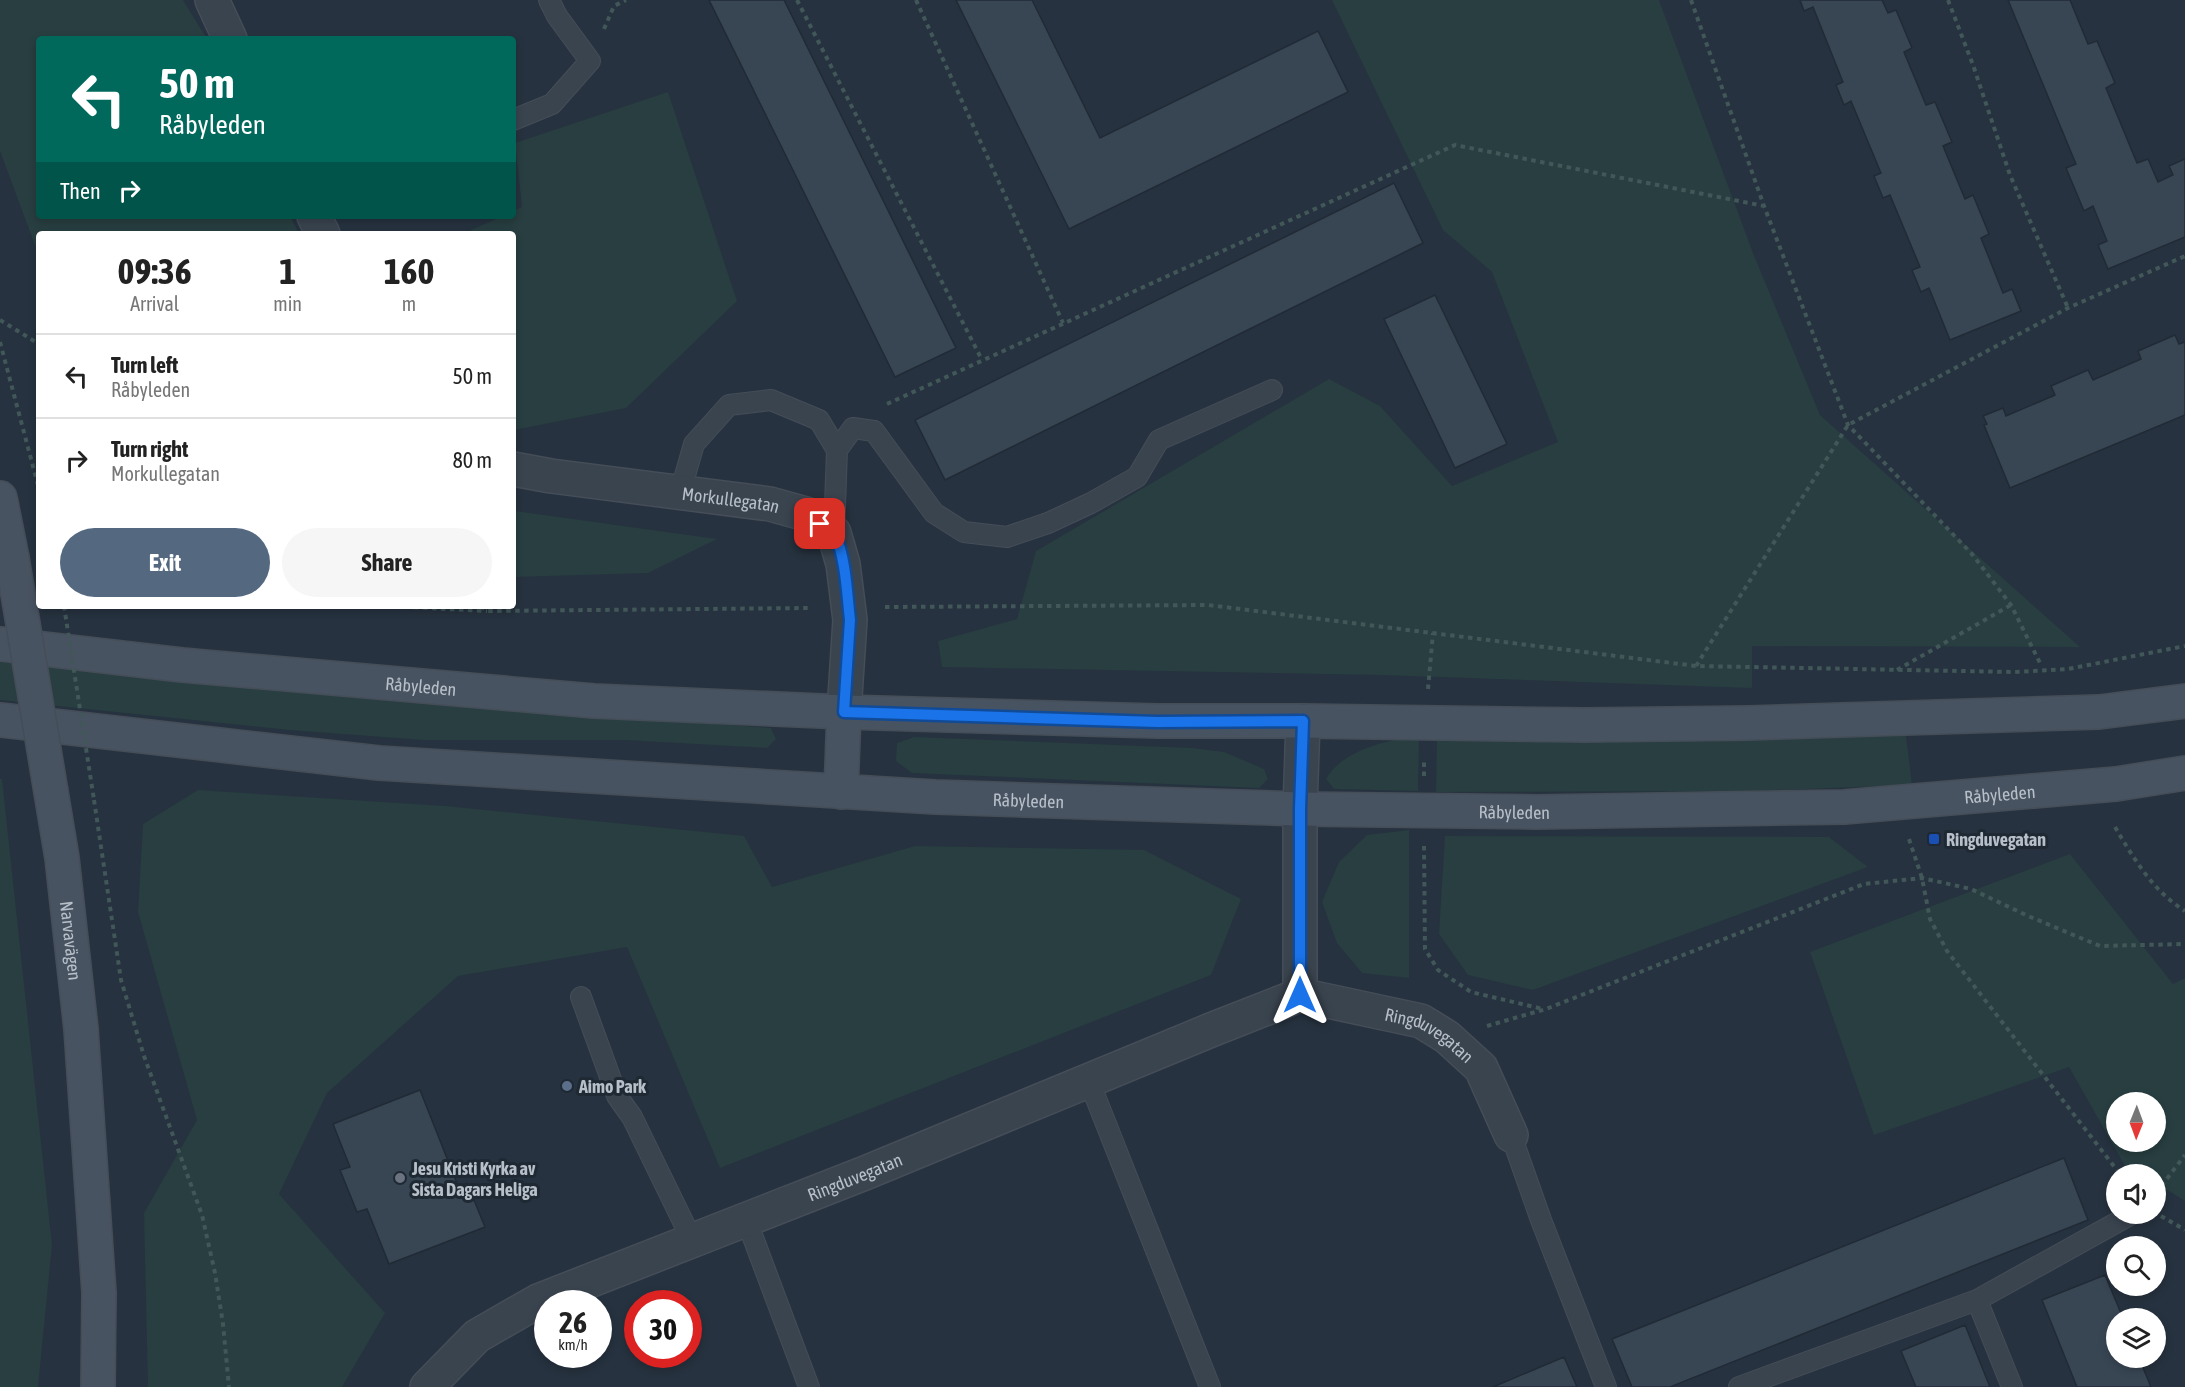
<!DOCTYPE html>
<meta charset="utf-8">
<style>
body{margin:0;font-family:"Asap Condensed",sans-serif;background:#f6f6f6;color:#222;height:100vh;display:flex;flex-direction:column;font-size:22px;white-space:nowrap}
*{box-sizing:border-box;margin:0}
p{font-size:20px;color:#767676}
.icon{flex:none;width:33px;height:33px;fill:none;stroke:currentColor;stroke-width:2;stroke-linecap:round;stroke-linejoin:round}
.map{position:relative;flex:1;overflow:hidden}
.panel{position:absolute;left:36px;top:231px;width:480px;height:378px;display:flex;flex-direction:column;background:#fff;border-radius:6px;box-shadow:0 3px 9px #0003}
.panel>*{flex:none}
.hud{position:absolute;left:36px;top:36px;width:480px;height:183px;border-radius:6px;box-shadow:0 3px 9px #0003;background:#00695c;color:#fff;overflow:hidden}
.needle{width:39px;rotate:181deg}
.controls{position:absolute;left:2106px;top:1092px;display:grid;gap:12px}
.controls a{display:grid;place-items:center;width:60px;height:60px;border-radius:50%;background:#fff;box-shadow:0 3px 9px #0003;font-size:30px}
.speed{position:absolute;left:534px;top:1290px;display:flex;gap:12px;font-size:30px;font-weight:700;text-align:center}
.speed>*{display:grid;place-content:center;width:78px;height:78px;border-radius:50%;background:#fff;box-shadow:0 3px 9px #0003;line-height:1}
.speed small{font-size:15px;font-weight:400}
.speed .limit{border:9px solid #d22;background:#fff;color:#111}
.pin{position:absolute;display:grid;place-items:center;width:51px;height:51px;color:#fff;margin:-26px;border-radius:12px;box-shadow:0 3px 9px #0006}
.me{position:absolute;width:66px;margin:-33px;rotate:0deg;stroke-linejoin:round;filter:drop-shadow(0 0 4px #0008)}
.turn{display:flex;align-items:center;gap:21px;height:126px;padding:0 24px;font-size:27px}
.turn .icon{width:78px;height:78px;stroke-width:2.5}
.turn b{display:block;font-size:42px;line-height:51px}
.then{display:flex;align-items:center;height:57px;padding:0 24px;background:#0003;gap:12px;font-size:22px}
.eta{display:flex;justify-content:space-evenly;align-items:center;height:102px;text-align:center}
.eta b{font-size:36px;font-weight:700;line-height:42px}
.action{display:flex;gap:12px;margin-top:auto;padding:12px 24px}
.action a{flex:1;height:69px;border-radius:36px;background:#546880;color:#fff;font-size:24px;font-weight:700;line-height:69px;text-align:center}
.action a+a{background:#f6f6f6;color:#222}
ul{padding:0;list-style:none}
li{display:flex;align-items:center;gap:18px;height:84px;padding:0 24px;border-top:2px solid #e0e0e0}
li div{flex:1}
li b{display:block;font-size:22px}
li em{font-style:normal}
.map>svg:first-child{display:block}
</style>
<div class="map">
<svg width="2185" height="1387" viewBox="0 0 2185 1387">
<rect width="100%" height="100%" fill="#26323f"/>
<!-- green -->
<path fill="#283e40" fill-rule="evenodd" d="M 0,0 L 183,0 L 207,39 L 39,39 L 39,216 L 290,216 L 299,234 L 39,234 L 39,256 L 0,151 Z
M 1332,0 L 1659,0 L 1753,253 L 1820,415 L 2080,647 L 1752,646 L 1752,688 L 1382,675 L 942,667 L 938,641 L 1017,619 L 1036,551 L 1329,379 L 1380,406 L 1452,486 L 1558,442 L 1492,272 L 1443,230 Z
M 668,92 L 737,301 L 626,408 L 514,430 L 513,234 L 462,234 L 503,216 L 513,216 L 513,211 L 522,207 L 515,143 Z
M 513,509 L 515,511 L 717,539 L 648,573 L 513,577 Z
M 0,662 L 426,703 L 771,728 L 776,739 L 767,748 L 625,740 L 424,740 L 289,730 L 0,700 Z
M 1906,736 L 1912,785 L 1748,791 L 1436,792 L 1437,739 Z
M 914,737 L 1192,748 L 1224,752 L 1264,769 L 1268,779 L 1259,788 L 912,773 L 896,761 L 897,743 Z
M 1419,737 L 1418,791 L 1334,789 L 1326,779 C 1342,750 1389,739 1419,737 Z
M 0,779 L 2,779 L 52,1245 L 38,1387 L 0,1387 Z
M 198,790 L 445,806 L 744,836 L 772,887 L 915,846 L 1144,850 L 1241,899 L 1211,975 L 720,1168 L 627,947 L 458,976 L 327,1093 L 279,1194 L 385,1313 L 342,1387 L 148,1387 L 144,1213 L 197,1120 L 138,912 L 143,824 Z
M 1409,830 L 1409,978 L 1362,973 L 1337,943 L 1322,902 L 1339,862 L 1367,835 Z
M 1445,836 L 1829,837 L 1868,867 L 1533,990 L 1468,975 L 1439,934 Z
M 2070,854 L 2173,984 L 2185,978 L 2185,1201 L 2156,1183 L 2156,1174 L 2140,1174 L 2125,1166 L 2069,1067 L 1874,1135 L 1810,952 ZM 2116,1102 L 2156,1102 L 2156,1142 L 2116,1142 Z"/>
<!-- building -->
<path fill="#384654" stroke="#212b36" stroke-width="1.5" d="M 709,0 L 784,0 L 956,348 L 895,377 Z
M 956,0 L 1032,0 L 1100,138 L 1318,31 L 1348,92 L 1069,229 Z
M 1800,0 L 1882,0 L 1888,13 L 1896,10 L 1912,48 L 1904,52 L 1926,105 L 1935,102 L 1952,142 L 1943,146 L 1965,199 L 1973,195 L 1989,234 L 1981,238 L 2003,293 L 2012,289 L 2021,311 L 1950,340 L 1929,288 L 1921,292 L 1912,270 L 1920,267 L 1890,195 L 1883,198 L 1874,176 L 1881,173 L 1851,101 L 1844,105 L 1836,85 L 1843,82 L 1813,7 L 1804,11 Z
M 2008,0 L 2070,0 L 2088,44 L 2097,41 L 2115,83 L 2106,88 L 2137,163 L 2148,159 L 2158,182 L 2173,175 L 2169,166 L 2185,159 L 2185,237 L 2108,269 L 2098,245 L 2107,241 L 2093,206 L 2084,211 L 2066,168 L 2076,164 Z
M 1394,183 L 1423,243 L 945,480 L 915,420 Z
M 1435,295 L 1507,444 L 1455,468 L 1384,319 Z
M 2175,335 L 2179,344 L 2185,342 L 2185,415 L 2010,488 L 1984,425 L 1987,424 L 1983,416 L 2003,408 L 2006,416 L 2055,395 L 2051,386 L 2088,370 L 2093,380 L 2141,359 L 2138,351 Z
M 420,1090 L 458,1186 L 467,1183 L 485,1227 L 389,1264 L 367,1209 L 357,1212 L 340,1170 L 350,1167 L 333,1124 Z
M 2064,1158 L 2088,1220 L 1670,1387 L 1632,1387 L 1612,1339 Z
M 2105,1275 L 2123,1318 L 2116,1318 L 2116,1358 L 2139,1358 L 2151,1387 L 2077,1387 L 2042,1300 Z
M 1965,1325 L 1990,1387 L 1916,1387 L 1901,1351 Z
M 1564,1357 L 1577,1387 L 1493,1387 Z"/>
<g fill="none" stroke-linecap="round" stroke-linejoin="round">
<!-- lane casing -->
<g stroke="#444d58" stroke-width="22">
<path id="lane" d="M 513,120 L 552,104 L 590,61 L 557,16 L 549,0
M 837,450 L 853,428 L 874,431 L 934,513 L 964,532 L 1007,537 L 1048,523 L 1091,503 L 1137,477 L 1159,440 L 1272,390
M 680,493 L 694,444 L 729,405 L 771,400 L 819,420 L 837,450 L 834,533
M 581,997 L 617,1096 L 632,1117 L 692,1240
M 1089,1081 L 1210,1387
M 1511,1135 L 1541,1220 L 1606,1387
M 746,1219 L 809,1387
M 1977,1300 L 2132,1214
M 1739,1387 L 1977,1300 L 2012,1387"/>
</g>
<!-- street casing -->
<g stroke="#444d58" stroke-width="36">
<g id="street">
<path d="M 212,0 L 230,39"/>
<path d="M 314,216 L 323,234"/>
<path id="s1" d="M 513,469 L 551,476 L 770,504 L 806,514 L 834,533 L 843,564 L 850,620 L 844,712"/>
<path d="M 1300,995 L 1300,809 L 1303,721"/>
<path id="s2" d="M 427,1387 L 477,1336 L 538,1301 L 865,1173 L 1211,1030 L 1300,995 L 1421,1021 L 1447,1037 L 1481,1068 L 1511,1135"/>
</g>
</g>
<!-- secondary casing -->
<g stroke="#444d58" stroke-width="36">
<g id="secondary">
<path d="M 0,498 L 12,558"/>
<path id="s3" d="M 0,644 L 182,665 L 594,701 L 844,712 L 1157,721 L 1303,721 L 1585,725 L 1749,723 L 2099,712 L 2185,701"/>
<path id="s4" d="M 0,720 L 379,763 L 935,797 L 1300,809 L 1536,812 L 1844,807 L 2116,784 L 2185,773"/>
<path id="s5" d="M 51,792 L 62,858 L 81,1029 L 99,1293 L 98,1387"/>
<path d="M 841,792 L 844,712"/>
</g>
</g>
<!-- path -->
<path stroke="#415758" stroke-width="4" stroke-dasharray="4.5 4.5" stroke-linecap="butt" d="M 797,0 L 982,360
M 916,0 L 1063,323
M 1691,0 L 1764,206 L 1848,425 L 1972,554 L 2011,605 L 2040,663
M 1948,0 L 1973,65 L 2010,175 L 2068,308
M 604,29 L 614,6 L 626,0
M 0,320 L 39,344
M 0,342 L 39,489
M 887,404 L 1455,145 L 1764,206
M 387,606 L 487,611
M 481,606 L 487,611 L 812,608
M 885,607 L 1208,605 L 1696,666 L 2015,672 L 2068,669 L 2185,646
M 1696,666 L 1848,425 L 2068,308 L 2185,256
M 1897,670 L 2011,605
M 1428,689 L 1433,633
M 1424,776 L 1424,759
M 94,800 L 121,980 L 144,1056 L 202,1215 L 215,1273 L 223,1324 L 229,1387
M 2115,827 C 2134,859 2153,891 2185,911
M 1909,839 L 1922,878 L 1930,919 L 1947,951 L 2120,1174
M 1424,846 L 1425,949 L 1438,970 L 1471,992 L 1543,1009
M 1487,1026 L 1546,1009 L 1864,884 L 1922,878 L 1971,889 L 2028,916 L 2100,946 L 2185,944
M 2156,1193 L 2185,1155
M 2161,1216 L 2185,1230"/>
<!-- lane -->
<use href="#lane" stroke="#3a444f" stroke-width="20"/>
<!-- street -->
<use href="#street" stroke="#3a444f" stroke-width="33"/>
<!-- secondary -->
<use href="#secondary" stroke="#485361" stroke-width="33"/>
<!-- secondary-bridge casing -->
<g stroke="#444d58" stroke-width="36" stroke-linecap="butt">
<path id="secondary-bridge" d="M 12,558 L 51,792"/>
</g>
<!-- path-bridge -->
<path stroke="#415758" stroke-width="4" stroke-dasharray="4.5 4.5" stroke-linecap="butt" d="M 64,606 L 94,800"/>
<!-- secondary-bridge -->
<use href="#secondary-bridge" stroke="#485361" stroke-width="33"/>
</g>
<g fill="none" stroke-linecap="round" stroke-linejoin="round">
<!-- route casing -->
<g stroke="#114b97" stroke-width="15">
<path id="route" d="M 820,524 C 825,527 832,530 835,535 C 846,558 847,595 850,620 L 844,712 L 1157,722 L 1303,721 L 1300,809 L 1300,995"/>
</g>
<!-- route -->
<use href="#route" stroke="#1a73e8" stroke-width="10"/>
</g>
<!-- markers -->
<rect fill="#1a4fb4" stroke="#1f2934" stroke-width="2" x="1928" y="833" width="12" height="12" rx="3"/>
<circle fill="#5c6f8a" stroke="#1f2934" stroke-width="2" cx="567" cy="1086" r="6"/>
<circle fill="#6b7280" stroke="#1f2934" stroke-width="2" cx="400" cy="1178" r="6"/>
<g text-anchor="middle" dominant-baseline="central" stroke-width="6" stroke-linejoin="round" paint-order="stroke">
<!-- street labels -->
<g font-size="18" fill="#b7bfc9" stroke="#1f2934">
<text stroke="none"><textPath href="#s1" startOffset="220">Morkullegatan</textPath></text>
<text stroke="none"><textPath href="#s3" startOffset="423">Råbyleden</textPath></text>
<text stroke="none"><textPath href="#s4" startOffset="2004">Råbyleden</textPath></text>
<text stroke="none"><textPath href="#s4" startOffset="1032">Råbyleden</textPath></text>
<text stroke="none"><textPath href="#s4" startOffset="1518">Råbyleden</textPath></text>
<text stroke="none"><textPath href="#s5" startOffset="150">Narvavägen</textPath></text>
<text stroke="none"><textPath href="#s2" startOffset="1100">Ringduvegatan</textPath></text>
<text stroke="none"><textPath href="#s2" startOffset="482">Ringduvegatan</textPath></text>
</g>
<!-- poi labels -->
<g font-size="18" font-weight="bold" fill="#b7bfc9" stroke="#1f2934" text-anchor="start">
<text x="1946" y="839">Ringduvegatan</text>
<text x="579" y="1086">Aimo Park</text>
<text x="412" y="1168">Jesu Kristi Kyrka av<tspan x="412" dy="21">Sista Dagars Heliga</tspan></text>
</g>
</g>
</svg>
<div class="controls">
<a><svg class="needle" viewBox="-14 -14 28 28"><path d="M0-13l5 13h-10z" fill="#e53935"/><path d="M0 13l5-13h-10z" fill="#767676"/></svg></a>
<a><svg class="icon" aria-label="sound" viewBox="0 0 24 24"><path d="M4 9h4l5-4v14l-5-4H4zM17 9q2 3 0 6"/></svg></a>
<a><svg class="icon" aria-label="search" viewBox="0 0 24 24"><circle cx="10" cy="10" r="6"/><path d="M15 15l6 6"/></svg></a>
<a><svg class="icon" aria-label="layers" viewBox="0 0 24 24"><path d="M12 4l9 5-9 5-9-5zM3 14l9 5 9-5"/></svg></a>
</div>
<div class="speed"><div>26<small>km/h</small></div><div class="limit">30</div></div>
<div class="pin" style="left:820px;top:524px;background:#d93025"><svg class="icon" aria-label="arrive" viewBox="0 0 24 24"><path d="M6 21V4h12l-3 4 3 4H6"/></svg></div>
<svg class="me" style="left:1300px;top:995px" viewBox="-20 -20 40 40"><path d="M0-17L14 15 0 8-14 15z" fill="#1a73e8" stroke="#fff" stroke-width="4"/></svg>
<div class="hud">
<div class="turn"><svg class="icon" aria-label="left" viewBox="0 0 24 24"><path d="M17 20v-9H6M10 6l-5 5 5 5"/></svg><div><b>50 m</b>Råbyleden</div></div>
<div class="then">Then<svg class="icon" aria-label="right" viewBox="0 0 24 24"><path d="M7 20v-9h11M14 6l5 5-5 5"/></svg></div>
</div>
<section class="panel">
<div class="eta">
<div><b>09:36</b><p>Arrival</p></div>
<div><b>1</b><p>min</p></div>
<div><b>160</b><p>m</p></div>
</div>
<ul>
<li><svg class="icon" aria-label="left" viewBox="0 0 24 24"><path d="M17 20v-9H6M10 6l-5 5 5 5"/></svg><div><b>Turn left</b><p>Råbyleden</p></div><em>50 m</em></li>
<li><svg class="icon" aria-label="right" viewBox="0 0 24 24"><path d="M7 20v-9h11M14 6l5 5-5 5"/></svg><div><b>Turn right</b><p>Morkullegatan</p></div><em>80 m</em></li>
</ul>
<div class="action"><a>Exit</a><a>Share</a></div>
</section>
</div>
